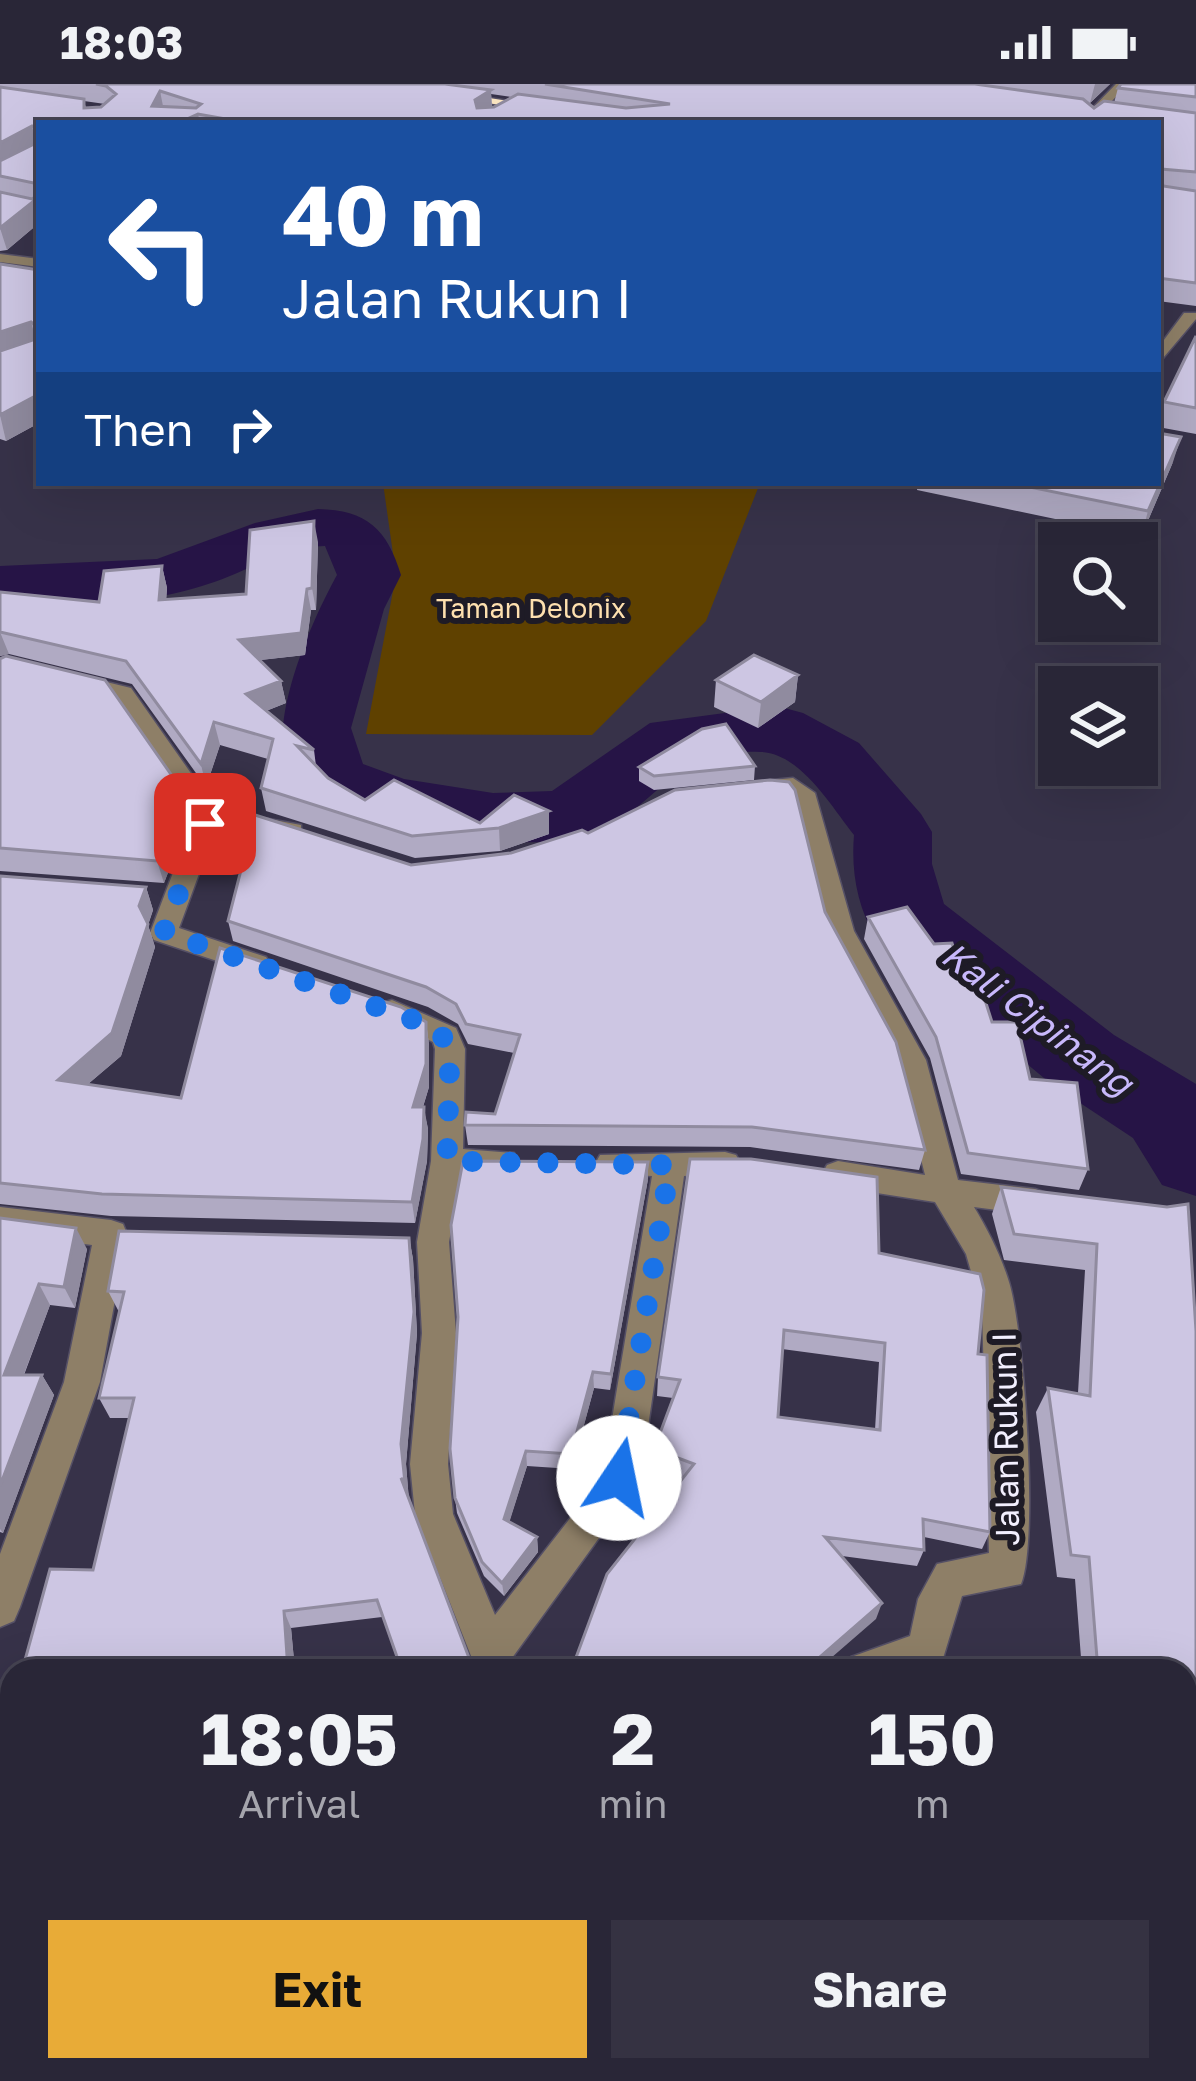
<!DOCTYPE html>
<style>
body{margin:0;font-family:"Golos Text",sans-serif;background:#353242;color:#f1f3f6;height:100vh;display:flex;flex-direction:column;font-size:45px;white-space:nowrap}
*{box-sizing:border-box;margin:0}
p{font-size:39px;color:#a5a5ad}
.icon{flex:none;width:66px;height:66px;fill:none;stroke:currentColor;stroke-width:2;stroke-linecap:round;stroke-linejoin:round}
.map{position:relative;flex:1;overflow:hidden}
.sheet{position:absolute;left:0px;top:1575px;width:1197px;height:423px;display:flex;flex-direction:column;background:#292637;border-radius:36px 36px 0 0;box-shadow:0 12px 48px #0002,0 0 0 3px #454352}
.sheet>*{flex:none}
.banner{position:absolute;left:36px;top:36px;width:1125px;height:366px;border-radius:0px;box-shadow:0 12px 48px #0002,0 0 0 3px #454352;background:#1a4fa0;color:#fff;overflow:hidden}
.tools{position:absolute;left:1038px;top:438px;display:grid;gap:24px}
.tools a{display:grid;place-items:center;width:120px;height:120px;border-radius:0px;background:#292637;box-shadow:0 12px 48px #0002,0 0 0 3px #454352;font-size:60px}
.pin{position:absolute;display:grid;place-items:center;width:102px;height:102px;color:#fff;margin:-51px;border-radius:24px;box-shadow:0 6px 18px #0006}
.me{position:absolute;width:132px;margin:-66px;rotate:11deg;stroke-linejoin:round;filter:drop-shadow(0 0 9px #0008)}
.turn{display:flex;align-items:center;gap:42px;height:252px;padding:0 48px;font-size:54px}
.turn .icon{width:156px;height:156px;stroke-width:2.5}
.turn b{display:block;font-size:84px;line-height:102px}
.then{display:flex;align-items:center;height:114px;padding:0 48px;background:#0003;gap:24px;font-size:45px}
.eta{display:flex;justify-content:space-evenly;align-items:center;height:204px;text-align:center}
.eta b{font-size:72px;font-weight:700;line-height:84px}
.cta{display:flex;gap:24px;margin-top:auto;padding:24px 48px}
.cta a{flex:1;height:138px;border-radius:0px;background:#e8ab37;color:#111;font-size:48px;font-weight:700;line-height:138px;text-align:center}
.cta a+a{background:#353242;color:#f1f3f6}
.status{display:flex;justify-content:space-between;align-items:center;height:84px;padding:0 60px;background:#292637;direction:ltr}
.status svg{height:33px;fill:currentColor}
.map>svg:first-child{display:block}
</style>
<div class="status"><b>18:03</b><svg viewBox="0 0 49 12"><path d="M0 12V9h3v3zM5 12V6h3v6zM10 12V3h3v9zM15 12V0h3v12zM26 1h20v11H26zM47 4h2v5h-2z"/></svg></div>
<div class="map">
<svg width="1196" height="1997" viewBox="0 0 1196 1997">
<rect width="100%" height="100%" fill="#373249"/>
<!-- green -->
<path fill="#5f4100" d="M 383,399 L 760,399 L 706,537 L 592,651 L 366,650 L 396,491 Z"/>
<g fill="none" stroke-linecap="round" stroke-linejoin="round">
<!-- river -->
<path fill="#261446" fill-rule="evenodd" d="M 318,425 C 367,426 387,445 401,491 L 384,525 L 351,644 L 363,680 L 404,695 L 493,709 L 552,707 L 650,639 L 777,622 L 803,629 L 859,659 L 921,730 L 932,748 L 932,780 L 944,820 L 1114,951 L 1196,1000 L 1196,1112 L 1162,1101 L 1133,1054 L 1050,999 L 876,854 C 857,823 851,787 854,751 C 831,722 801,670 761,668 C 668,663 659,726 592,749 C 540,766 481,756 429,748 C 389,741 340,734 306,711 C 248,673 312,536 337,491 L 325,462 C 281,463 244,490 202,502 C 136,523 69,521 0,520 L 0,482 L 157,475 L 255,439 Z"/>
<!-- minor casing -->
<g stroke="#555066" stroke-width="3">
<path id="minor" d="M 1116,0 L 1128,0 L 1091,39 L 1078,39 Z
M 0,170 L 39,175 L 39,183 L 0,178 Z
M 1184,229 L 1196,229 L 1196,235 L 1158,280 L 1158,264 Z
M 8,574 L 131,604 L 216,725 L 301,741 L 301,753 L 292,755 L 217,741 L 179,844 L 266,873 L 270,880 L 266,887 L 256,890 L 154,856 L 150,849 L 195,731 L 115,614 L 13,589 L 0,597 L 0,576 Z
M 793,694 L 815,709 L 854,847 L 926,976 L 958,1096 L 1035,1105 L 1046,1109 L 1051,1118 L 1046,1127 L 1035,1131 L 974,1123 C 988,1146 1001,1172 1009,1198 C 1024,1246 1039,1457 1021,1500 L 962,1512 L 941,1581 L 928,1587 L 845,1587 L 851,1573 L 910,1552 L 918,1515 L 937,1480 L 989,1469 L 982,1226 L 966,1170 L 935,1118 L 838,1103 L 827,1099 L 822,1090 L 827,1081 L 838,1077 L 925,1091 L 896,976 L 826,847 L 792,712 L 751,714 L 739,706 L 751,698 Z
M 392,916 L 456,944 L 465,965 L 463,1065 L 514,1069 L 519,1078 L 514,1087 L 461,1090 L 449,1158 L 456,1249 L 448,1380 L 453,1430 L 495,1531 L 599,1397 L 605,1378 L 652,1092 L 600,1089 L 595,1080 L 600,1071 L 725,1068 L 736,1071 L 741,1080 L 736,1089 L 684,1092 L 643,1378 L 633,1407 L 512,1574 L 517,1587 L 477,1587 L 415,1430 L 410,1380 L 422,1249 L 417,1158 L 431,1077 L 435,965 L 433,958 L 382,933 L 378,926 L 382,919 Z
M 0,1123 L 111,1136 L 123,1140 L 127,1150 L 100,1298 L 20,1523 L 14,1537 L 0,1543 L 0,1470 L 64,1298 L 92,1161 L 0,1149 Z
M 446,1986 L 494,1986 L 491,1997 L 443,1997 Z"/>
</g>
<!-- highway casing -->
<g stroke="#555066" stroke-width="3">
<path id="highway" d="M 364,0 L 401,0 L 559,25 L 552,29 Z"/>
</g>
<!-- minor -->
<use href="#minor" fill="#8e7f67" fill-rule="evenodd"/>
<!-- highway -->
<use href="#highway" fill="#fde7c3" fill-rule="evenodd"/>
</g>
<!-- wall -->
<path fill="#b0aac3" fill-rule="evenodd" d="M 0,0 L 1110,0 L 1090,19 L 1088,19 L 1094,24 L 1114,19 L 1118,4 L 1196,0 L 1196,222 L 1158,217 L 1158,39 L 39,39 L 39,139 L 7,166 L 0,167 ZM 491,10 L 511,13 L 492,23 ZM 84,17 L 105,20 L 101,23 L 86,24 Z
M 0,180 L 39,186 L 39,339 L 6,357 L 0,355 Z
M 1196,252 L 1196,350 L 1158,343 L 1164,318 Z
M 1173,378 L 1141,453 L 917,406 L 918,399 L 1158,399 Z
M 318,458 L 316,526 L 311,526 L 305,571 L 260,576 L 281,597 L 286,619 L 266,627 L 314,666 L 316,682 L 328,694 L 365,716 L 480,739 L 549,727 L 549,750 L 500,767 L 415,774 L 266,727 L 261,704 L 268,675 L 220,661 L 206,703 L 132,600 L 9,570 L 0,572 L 0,508 L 99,518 L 162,482 L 167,504 L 166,515 L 246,510 Z
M 0,575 L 190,732 L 164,799 L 0,787 Z
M 798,591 L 795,618 L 758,644 L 714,623 L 716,596 Z
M 755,682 L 754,696 L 654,706 L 639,697 L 639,683 Z
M 411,781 L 825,828 L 925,1066 L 919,1086 L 750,1063 L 468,1061 L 465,1041 L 495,1030 L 514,969 L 468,960 L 458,940 L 428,923 L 233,857 L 228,837 Z
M 0,792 L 146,803 L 153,826 L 148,841 L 155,863 L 121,972 L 88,1000 L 181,1014 L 426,938 L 429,961 L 429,1003 L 423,1023 L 428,1045 L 427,1077 L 415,1139 L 111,1132 L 0,1120 Z
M 868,833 L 934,860 L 963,895 L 1088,1085 L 1079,1106 L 961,1090 L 930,974 L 864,855 Z
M 648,1095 L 610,1306 L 594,1304 L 572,1385 L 527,1382 L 509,1438 L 537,1453 L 538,1468 L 504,1512 L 484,1492 L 457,1429 L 455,1414 Z
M 1001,1103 L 1167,1123 L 1196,1247 L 1196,1812 L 1185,1810 L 1185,1587 L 1082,1587 L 1075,1495 L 1057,1493 L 1036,1328 L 1048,1304 L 1078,1309 L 1085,1186 L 1004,1176 L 992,1130 Z
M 0,1134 L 87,1165 L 75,1224 L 50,1221 L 24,1291 L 42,1291 L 54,1311 L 3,1449 L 0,1448 Z
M 409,1154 L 413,1175 L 417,1249 L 406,1380 L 409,1417 L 382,1533 L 291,1544 L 295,1587 L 22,1587 L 93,1486 L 129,1334 L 110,1334 L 99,1314 L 119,1228 L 108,1207 Z
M 879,1169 L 978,1270 L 990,1448 L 982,1465 L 924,1453 L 924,1466 L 917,1482 L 842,1472 L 876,1535 L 683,1394 L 653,1383 L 654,1365 L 673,1314 L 657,1312 L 658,1293 ZM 782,1265 L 879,1278 L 875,1346 L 778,1333 Z
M 12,1598 L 12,1899 L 0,1896 L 0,1650 Z
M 887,1986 L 981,1986 L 979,1997 L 885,1997 Z"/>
<!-- shaded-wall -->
<path fill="#908b9f" d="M 1095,0 L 1110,0 L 1090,19 Z
M 491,6 L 492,25 L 476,35 L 475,16 Z
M 160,7 L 164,27 L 152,22 Z
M 198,30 L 200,39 L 178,39 Z
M 32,42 L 37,62 L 0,82 L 0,59 Z
M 39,113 L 39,139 L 7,166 L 0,144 Z
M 31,238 L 38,262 L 0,273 L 0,248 Z
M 39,310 L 39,339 L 6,357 L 0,331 Z
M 1181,353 L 1173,378 L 1141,453 L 1148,427 Z
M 314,437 L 318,458 L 316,526 L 312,504 Z
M 162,482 L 167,504 L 165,538 L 159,516 Z
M 307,505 L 311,526 L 305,571 L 243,578 L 239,556 Z
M 0,548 L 9,570 L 0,572 Z
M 798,591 L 795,618 L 758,644 L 761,618 Z
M 281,597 L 286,619 L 251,633 L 246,610 Z
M 214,638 L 220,661 L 206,703 L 201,680 Z
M 184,709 L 190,732 L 164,799 L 157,777 Z
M 549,727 L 549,750 L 500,767 L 499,744 Z
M 146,803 L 153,826 L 148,841 L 155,863 L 121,972 L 67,1018 L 58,996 L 139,822 Z
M 426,938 L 429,961 L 429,1003 L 416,1045 L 413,1023 Z
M 424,1023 L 428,1045 L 427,1077 L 415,1139 L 412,1118 Z
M 648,1078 L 648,1095 L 610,1306 L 611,1290 Z
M 76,1144 L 87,1165 L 75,1224 L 64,1203 Z
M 409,1154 L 413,1175 L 417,1249 L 406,1380 L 409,1417 L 405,1399 L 401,1360 Z
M 39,1200 L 50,1221 L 16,1311 L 4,1291 Z
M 593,1288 L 594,1304 L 572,1385 L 571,1370 Z
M 42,1291 L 54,1311 L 3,1449 L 0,1445 L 0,1402 Z
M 526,1367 L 527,1382 L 506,1449 L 504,1435 Z
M 537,1453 L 538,1468 L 504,1512 L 502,1499 Z
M 882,1519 L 876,1535 L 816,1587 L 804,1587 Z
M 284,1527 L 291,1544 L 295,1587 L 288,1587 Z
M 419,1986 L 427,1986 L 422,1997 L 413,1997 Z"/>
<!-- building -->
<path fill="#cdc6e3" stroke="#908b9f" stroke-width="3" fill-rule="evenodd" d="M 96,0 L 445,0 L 491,6 L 475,16 L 477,24 L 494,23 L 518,10 L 626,24 L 670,20 L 545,0 L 975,0 L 1083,15 L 1094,24 L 1104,17 L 1196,29 L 1196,88 L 1160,85 L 1163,102 L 1196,107 L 1196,199 L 1158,194 L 1158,39 L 248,39 L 198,30 L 178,39 L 39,39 L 39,113 L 0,144 L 0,108 L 32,115 L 38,111 L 34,99 L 0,92 L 0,77 L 36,59 L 38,46 L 32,42 L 0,59 L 0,3 L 84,15 L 84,24 L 101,23 L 116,10 L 106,2 ZM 160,7 L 201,20 L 196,24 L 152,22 Z
M 1121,0 L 1196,0 L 1196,13 L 1118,4 Z
M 0,180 L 39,186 L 39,310 L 0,331 L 0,267 L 36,255 L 37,243 L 31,238 L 0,248 Z
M 1196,252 L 1196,324 L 1164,318 Z
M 1158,349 L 1181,353 L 1148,427 L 1010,399 L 1158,399 Z
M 314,437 L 312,504 L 307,505 L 301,549 L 239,556 L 281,597 L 246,610 L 314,666 L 297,662 L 328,694 L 365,716 L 394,696 L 480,739 L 514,711 L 549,727 L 499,744 L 412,752 L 261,704 L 273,655 L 214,638 L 201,680 L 126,577 L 0,548 L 0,508 L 99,518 L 104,487 L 162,482 L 159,516 L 246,510 L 250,446 Z
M 754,571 L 798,591 L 761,618 L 716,596 Z
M 6,572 L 105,596 L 184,709 L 157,777 L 0,764 L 0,575 Z
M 726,640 L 755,682 L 654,692 L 639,683 L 702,645 Z
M 770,696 L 789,698 L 795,706 L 825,828 L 896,958 L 925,1066 L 752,1043 L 465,1041 L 466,1028 L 495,1030 L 520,951 L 466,940 L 456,920 L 426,903 L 228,837 L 255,731 L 411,781 L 511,769 L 582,746 L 588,749 L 675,706 Z
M 0,792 L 146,803 L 139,822 L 148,840 L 112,949 L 58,996 L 181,1014 L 220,864 L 401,923 L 426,938 L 426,980 L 413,1023 L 424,1023 L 423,1055 L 412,1118 L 102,1110 L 0,1099 Z
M 907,823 L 934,860 L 952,859 L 963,895 L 978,894 L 992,938 L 1017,938 L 1030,995 L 1077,999 L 1088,1085 L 968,1069 L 936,953 L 868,833 Z
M 690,1075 L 751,1075 L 877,1093 L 879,1169 L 980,1190 L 984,1206 L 978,1270 L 987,1271 L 990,1448 L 923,1435 L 924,1466 L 825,1453 L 882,1519 L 804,1587 L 571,1587 L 607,1490 L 694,1380 L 654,1365 L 680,1296 L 658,1293 ZM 784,1246 L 885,1259 L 880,1346 L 778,1333 Z
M 463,1077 L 648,1078 L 611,1290 L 593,1288 L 571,1370 L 526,1367 L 504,1435 L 537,1453 L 502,1499 L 482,1478 L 455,1414 L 450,1365 L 458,1233 L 451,1141 Z
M 1001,1103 L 1167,1123 L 1188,1120 L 1196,1247 L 1196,1794 L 1185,1792 L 1185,1587 L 1098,1587 L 1089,1473 L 1071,1471 L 1048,1304 L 1090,1312 L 1097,1160 L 1014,1150 Z
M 0,1134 L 76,1144 L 64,1203 L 39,1200 L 4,1291 L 42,1291 L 0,1402 Z
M 119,1147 L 409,1154 L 414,1228 L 401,1360 L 405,1399 L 401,1394 L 474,1587 L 402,1587 L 377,1516 L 284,1527 L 288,1587 L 22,1587 L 50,1485 L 93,1486 L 134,1314 L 99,1314 L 124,1208 L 108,1207 Z
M 12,1598 L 12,1893 L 0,1891 L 0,1650 Z
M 171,1986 L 419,1986 L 413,1997 L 168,1997 Z
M 896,1986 L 981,1986 L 979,1997 L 894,1997 Z"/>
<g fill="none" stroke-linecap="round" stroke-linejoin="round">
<!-- route -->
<path stroke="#1a73e8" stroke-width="21" stroke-dasharray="0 37.8" d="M 205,740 L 164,848 L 437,944 L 450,965 L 447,1077 L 670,1081 L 619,1394"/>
</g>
<g text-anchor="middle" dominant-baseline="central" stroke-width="12" stroke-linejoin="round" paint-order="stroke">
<!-- far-park labels -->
<g font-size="27" fill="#fee0af" stroke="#1e1b26">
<text x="531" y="524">Taman Delonix</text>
</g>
<!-- street labels -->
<g font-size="33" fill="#f2effe" stroke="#1e1b26">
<text transform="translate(1005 1355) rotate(-91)">Jalan Rukun I</text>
</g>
<!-- water labels -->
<g font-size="36" font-style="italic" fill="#c8b8fb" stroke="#1e1b26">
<text transform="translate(1038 934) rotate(37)">Kali Cipinang</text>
</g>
</g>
</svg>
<div class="tools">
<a><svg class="icon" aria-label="search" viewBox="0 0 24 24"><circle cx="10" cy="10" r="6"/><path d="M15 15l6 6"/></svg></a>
<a><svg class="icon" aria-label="layers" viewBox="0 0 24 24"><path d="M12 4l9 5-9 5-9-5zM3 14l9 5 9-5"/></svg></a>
</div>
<div class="pin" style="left:205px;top:740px;background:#d93025"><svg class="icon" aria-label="arrive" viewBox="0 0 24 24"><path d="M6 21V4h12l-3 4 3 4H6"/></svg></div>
<svg class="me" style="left:619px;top:1394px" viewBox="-20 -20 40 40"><circle r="19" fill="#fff"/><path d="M0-13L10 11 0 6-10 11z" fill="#1a73e8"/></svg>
<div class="banner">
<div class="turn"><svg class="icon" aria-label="left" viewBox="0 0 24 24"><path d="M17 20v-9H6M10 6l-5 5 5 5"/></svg><div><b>40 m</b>Jalan Rukun I</div></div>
<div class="then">Then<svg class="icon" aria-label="right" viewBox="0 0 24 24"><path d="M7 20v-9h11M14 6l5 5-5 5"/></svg></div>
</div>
<section class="sheet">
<div class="eta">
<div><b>18:05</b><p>Arrival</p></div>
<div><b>2</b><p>min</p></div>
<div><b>150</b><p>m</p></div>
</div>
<div class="cta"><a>Exit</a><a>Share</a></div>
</section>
</div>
